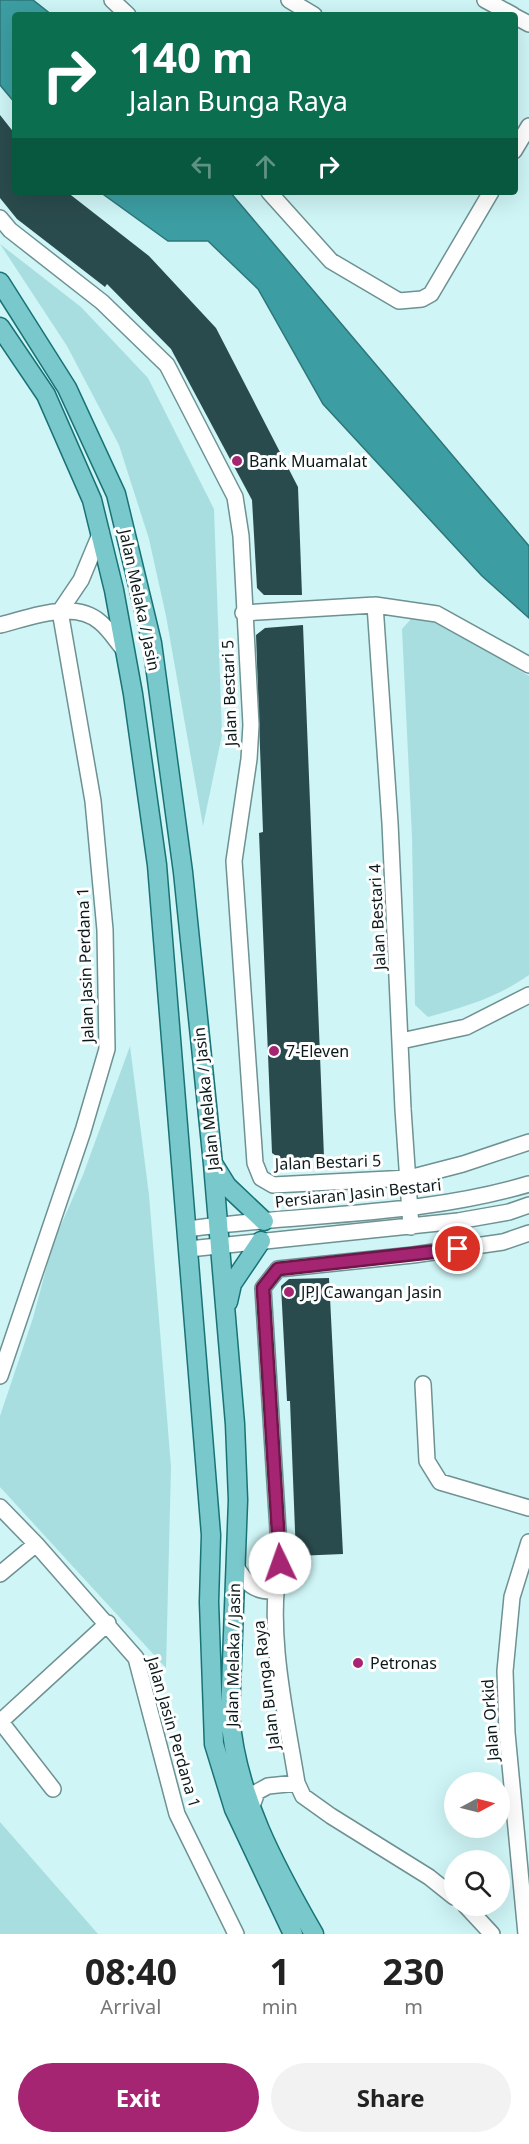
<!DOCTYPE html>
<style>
body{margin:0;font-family:"Noto Sans",sans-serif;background:#f2f2f2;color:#222;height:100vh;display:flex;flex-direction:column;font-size:22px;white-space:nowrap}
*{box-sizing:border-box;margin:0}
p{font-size:20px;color:#767676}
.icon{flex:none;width:33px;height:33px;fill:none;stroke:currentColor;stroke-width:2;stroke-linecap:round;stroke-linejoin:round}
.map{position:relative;height:1934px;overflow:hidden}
.details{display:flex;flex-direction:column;background:#fff;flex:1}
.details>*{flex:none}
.top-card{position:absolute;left:12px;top:12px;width:506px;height:183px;border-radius:6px;box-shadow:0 6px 24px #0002;background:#0b6e4f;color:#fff;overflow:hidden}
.needle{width:39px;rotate:83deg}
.buttons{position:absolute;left:444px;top:1772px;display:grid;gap:12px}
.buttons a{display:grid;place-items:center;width:66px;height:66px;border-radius:50%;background:#fff;box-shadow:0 6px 24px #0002;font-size:30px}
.pin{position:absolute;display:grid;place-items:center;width:51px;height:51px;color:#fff;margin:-26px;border:3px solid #fff;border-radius:50%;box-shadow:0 2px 6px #0007}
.me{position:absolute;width:66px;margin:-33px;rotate:357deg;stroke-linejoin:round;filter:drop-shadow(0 0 4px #0008)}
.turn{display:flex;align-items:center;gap:21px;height:126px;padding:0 18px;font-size:27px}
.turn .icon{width:78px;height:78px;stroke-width:2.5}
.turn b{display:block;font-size:42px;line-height:51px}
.lanes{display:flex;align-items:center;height:57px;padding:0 18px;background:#0003;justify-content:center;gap:30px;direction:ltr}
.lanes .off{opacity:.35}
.eta{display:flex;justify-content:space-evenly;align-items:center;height:102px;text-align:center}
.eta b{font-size:36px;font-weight:700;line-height:42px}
.cta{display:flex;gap:12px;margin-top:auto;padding:12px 18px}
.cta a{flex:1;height:69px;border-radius:36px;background:#a62573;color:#fff;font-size:24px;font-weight:700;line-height:69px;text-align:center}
.cta a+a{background:#f2f2f2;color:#222}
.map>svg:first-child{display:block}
</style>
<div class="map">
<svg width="529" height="1934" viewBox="0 0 529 1934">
<rect width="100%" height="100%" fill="#cff5f6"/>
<!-- green -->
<path fill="#a9dee0" d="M 0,244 L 81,307 L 148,378 L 214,509 L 222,735 L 203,826 L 166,616 L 149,539 L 119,445 L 67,346 Z
M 432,618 L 529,676 L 529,975 C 498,997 464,1007 428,1017 L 415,1005 L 412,837 L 402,629 L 411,619 Z
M 130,1046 L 149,1195 L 171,1467 L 166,1668 L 0,1487 L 0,1416 L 33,1318 L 53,1243 L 83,1175 Z
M 0,1822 L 98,1934 L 0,1934 Z"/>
<!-- water -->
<path fill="#3c9ea2" stroke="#2d7679" stroke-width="1.5" d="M 0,0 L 33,0 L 52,15 L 15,15 L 15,103 L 0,85 Z
M 100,192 L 230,192 L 529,546 L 529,618 L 482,576 L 323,404 L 258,289 L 208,241 L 168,241 Z"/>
<!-- building -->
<path fill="#2a4b4d" d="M 0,115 L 15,134 L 15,192 L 67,192 L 149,256 L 216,328 L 298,487 L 302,595 L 264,595 L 257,588 L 252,500 L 171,349 L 107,284 L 105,287 L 17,219 L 0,198 Z
M 303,625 L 324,1157 L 282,1160 L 272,1153 L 259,833 L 263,832 L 256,635 L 265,628 Z
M 329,1278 L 343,1554 L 296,1556 L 290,1401 L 287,1401 L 281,1286 L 289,1279 Z"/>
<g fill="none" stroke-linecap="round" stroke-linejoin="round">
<!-- minor casing -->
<g stroke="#6e9192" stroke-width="18">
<path id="minor" d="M 112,0 L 128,15
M 289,0 L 314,15
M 485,0 L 513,15
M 514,16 L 529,24
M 514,151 L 529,126
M 269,192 L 331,261 L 399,301 L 422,299 L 431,294 L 491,192
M 0,218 L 10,230 L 102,302 L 167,365 L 235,497 L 241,536 L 251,725 L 249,759 L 234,861 L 255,1163 L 261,1178 L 273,1185 L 409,1178 L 463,1164 L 529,1142
M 375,605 L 390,823 L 403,1109 L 411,1227
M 60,611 L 81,580 L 101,532
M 243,613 L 375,605 L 437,614 L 529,665
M 0,625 C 29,618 74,599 100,622 C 110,630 117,642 125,651
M 401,1041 L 466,1027 L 529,995
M 188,1229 C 302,1213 418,1217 529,1184
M 189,1249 L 458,1221 L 509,1212 L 529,1205
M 0,1376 L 83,1131 L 107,1049 L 105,930 L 93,801 L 60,611
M 423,1384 L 427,1461 L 440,1482 L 529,1508
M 0,1507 L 36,1544 L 136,1658 L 177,1814 L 236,1934
M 235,1565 C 246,1583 253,1592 274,1591
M 0,1574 L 36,1544
M 0,1722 L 108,1623
M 1,1722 L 53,1789
M 251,1809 L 257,1792 L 268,1786 L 297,1783
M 454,1897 L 429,1877 L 331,1816 L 303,1796 L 297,1783 C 286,1715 266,1629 280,1563 L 263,1288 L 278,1269 L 413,1255 L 503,1242 L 529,1233
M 465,1905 L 492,1934
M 526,1934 L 507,1733 L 505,1671 L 512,1597 L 529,1542"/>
</g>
<!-- major casing -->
<g stroke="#197376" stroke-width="21">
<path id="major" d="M 0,282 L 67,388 L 116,494 L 152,643 L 183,872 L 213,1164 L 235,1424 L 238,1500 L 230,1715 C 236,1795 275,1866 314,1934
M 0,327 L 46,395 L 92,500 L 114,590 L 133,694 L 157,865 L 211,1535 L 209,1602 L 214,1744 L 234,1809 L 293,1934
M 214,1165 L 227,1186 L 264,1221
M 228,1302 L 232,1284 L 261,1241"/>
</g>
<!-- minor -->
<use href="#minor" stroke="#fff" stroke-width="15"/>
<!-- major -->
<use href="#major" stroke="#79c8cb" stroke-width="18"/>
</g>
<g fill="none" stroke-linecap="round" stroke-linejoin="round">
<!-- route casing -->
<g stroke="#6c184b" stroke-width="15">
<path id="route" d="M 280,1563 L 263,1288 L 278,1269 L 458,1249"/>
</g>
<!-- route -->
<use href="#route" stroke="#a62573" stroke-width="10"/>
</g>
<!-- markers -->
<g fill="#a62573" stroke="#fff" stroke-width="2">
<circle cx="237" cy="461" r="6"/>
<circle cx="274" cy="1051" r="6"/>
<circle cx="289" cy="1292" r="6"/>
<circle cx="358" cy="1663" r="6"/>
</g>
<g text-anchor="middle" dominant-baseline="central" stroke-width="6" stroke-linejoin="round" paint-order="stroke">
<!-- poi labels -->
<g font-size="16" fill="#0b191a" stroke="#fff" text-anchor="start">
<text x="249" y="461">Bank Muamalat</text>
<text x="286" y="1051">7-Eleven</text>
<text x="301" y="1292">JPJ Cawangan Jasin</text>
<text x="370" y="1663">Petronas</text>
</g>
<!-- street labels -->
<g font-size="16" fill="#0b191a" stroke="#fff">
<text transform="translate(140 600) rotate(78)">Jalan Melaka / Jasin</text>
<text transform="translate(229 693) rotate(-92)">Jalan Bestari 5</text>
<text transform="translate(377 917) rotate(-93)">Jalan Bestari 4</text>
<text transform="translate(85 965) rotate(-92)">Jalan Jasin Perdana 1</text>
<text transform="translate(206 1099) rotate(-96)">Jalan Melaka / Jasin</text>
<text transform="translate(328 1162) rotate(-2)">Jalan Bestari 5</text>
<text transform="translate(358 1193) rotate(-6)">Persiaran Jasin Bestari</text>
<text transform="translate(233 1655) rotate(-89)">Jalan Melaka / Jasin</text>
<text transform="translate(266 1685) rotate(-97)">Jalan Bunga Raya</text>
<text transform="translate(490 1720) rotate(-94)">Jalan Orkid</text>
<text transform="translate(174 1732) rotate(74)">Jalan Jasin Perdana 1</text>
</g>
</g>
</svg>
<div class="buttons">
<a><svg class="needle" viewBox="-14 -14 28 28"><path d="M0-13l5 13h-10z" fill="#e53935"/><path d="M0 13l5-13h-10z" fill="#767676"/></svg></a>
<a><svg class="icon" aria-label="search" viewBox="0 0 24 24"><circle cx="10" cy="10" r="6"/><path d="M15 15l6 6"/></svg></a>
</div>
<div class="pin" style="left:458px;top:1249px;background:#d93025"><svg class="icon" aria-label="arrive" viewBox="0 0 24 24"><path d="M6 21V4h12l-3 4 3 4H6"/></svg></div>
<svg class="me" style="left:280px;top:1563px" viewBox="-20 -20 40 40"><circle r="19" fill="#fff"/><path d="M0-13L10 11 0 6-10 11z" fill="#a62573"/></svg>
<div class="top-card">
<div class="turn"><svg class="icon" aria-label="right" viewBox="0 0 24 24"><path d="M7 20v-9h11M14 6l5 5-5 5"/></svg><div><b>140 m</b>Jalan Bunga Raya</div></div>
<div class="lanes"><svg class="icon off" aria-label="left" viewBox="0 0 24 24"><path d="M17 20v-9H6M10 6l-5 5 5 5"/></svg><svg class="icon off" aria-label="ahead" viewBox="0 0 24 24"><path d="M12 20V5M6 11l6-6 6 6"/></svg><svg class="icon" aria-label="right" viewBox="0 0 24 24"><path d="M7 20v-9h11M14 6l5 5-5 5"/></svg></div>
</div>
</div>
<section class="details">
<div class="eta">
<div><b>08:40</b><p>Arrival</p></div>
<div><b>1</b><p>min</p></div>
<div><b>230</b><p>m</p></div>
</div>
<div class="cta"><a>Exit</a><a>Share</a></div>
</section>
